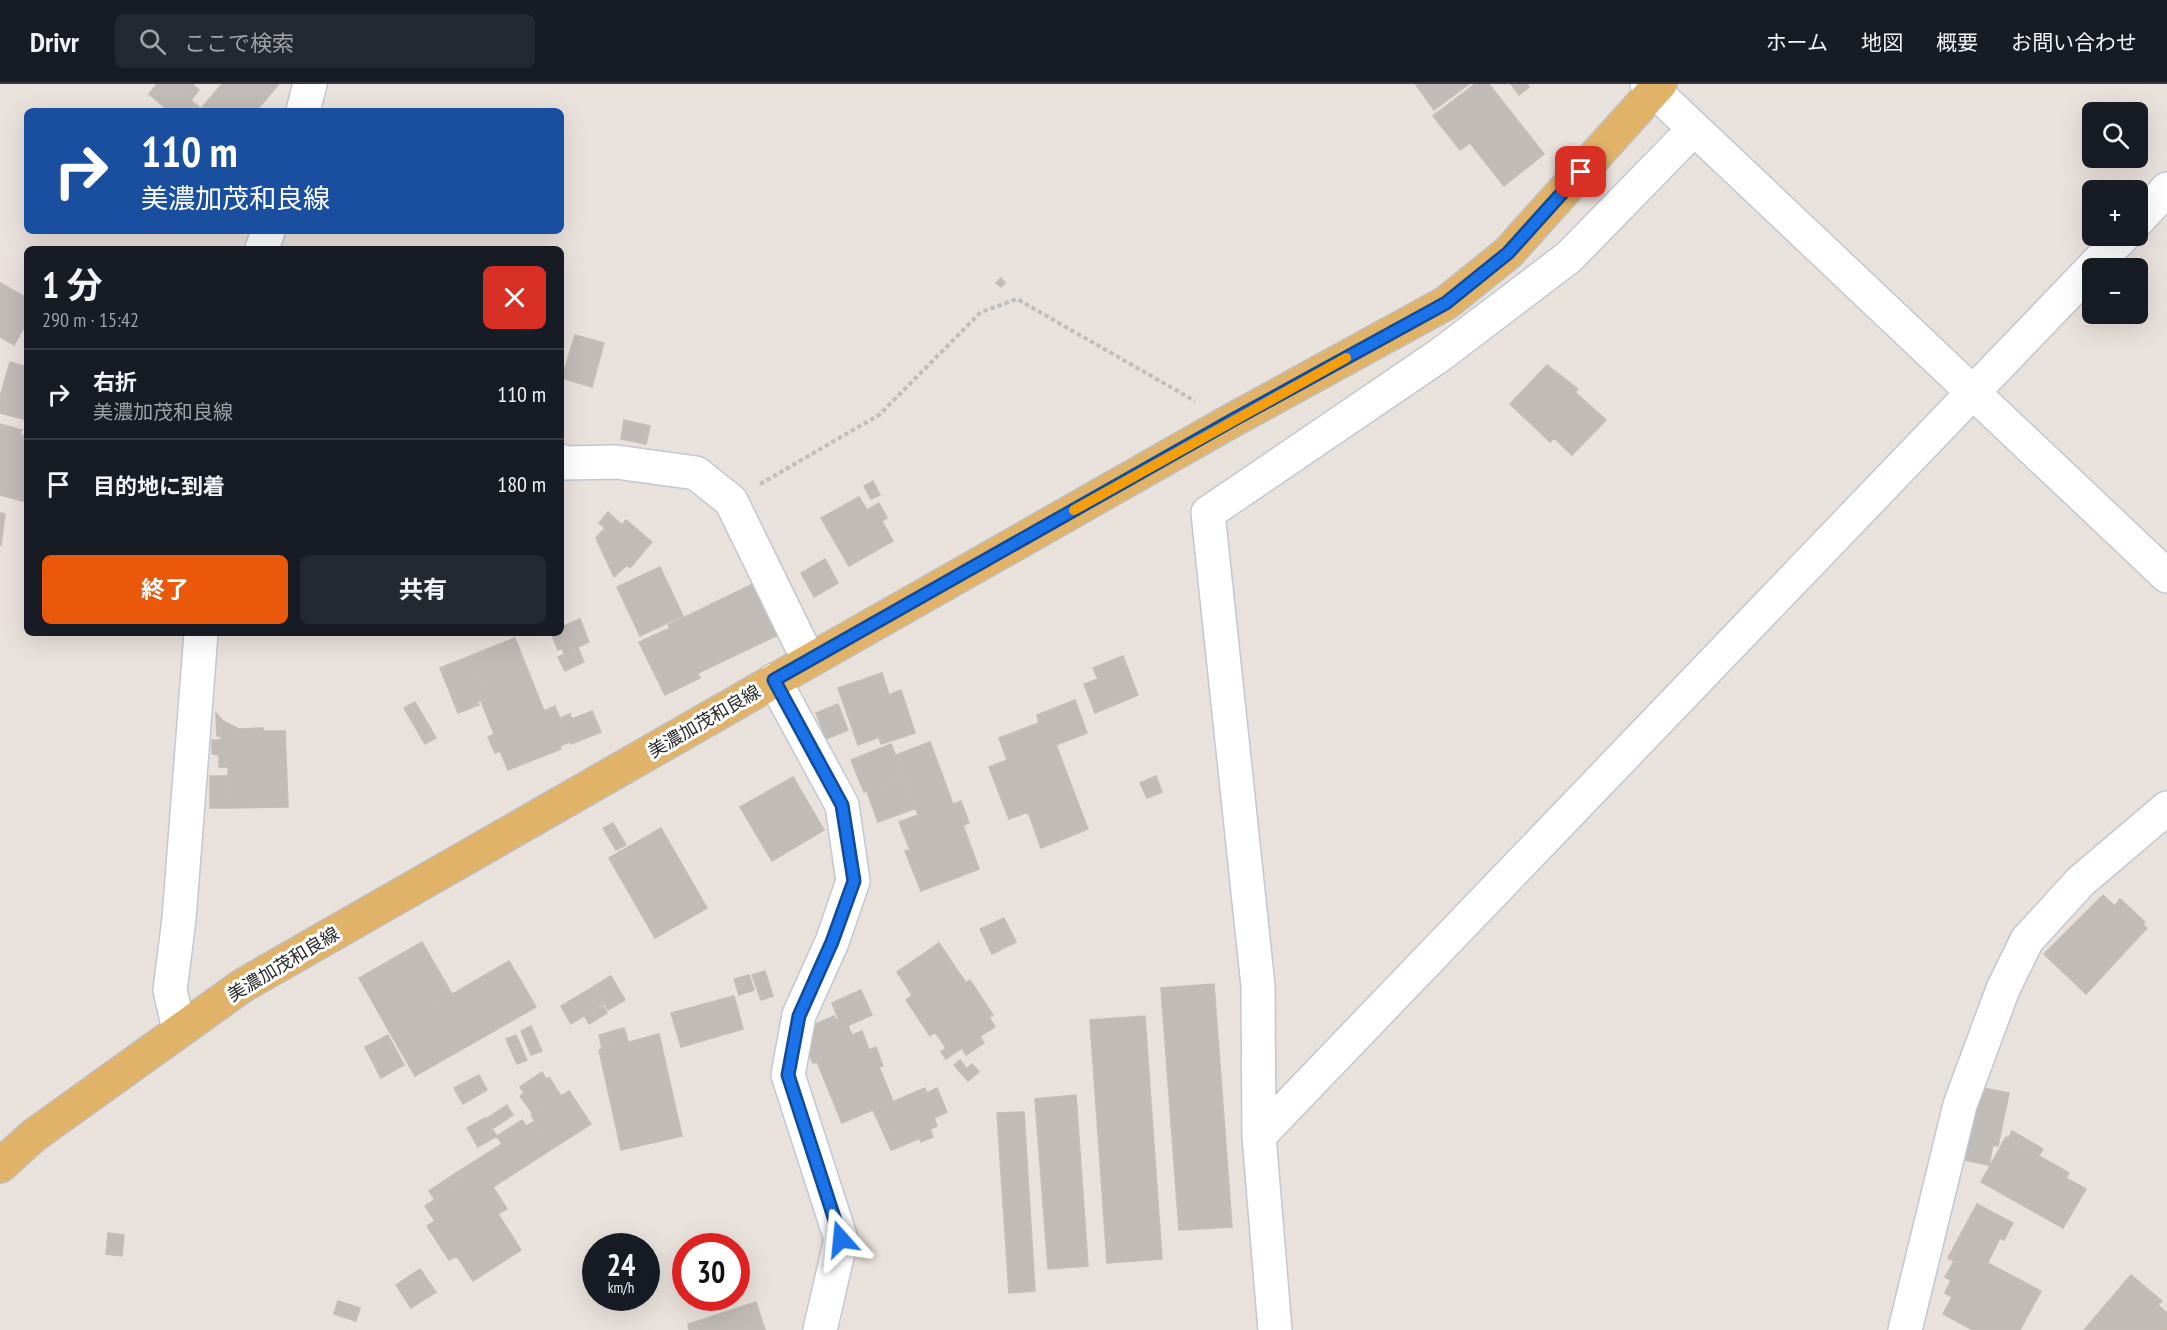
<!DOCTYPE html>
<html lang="ja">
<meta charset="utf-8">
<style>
body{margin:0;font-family:"PT Sans Narrow","Noto Sans JP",sans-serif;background:#242831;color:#f1f3f6;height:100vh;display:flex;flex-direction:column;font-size:22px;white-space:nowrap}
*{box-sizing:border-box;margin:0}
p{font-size:20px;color:#9ea1a6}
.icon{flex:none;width:33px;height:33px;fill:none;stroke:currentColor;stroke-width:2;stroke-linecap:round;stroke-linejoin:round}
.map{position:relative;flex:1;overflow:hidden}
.panel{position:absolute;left:24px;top:162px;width:540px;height:390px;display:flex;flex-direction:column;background:#171b24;border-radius:9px;box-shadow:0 6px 24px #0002}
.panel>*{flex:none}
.guide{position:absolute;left:24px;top:24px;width:540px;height:126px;border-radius:9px;box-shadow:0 6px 24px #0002;background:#1a4fa0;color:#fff;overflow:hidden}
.tools{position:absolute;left:2082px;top:18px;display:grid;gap:12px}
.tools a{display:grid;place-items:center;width:66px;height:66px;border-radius:9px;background:#171b24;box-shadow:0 6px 24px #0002;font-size:30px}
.speed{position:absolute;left:582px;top:1149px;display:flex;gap:12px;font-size:30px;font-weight:700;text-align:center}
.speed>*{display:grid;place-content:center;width:78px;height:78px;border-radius:50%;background:#171b24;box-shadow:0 6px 24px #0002;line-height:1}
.speed small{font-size:15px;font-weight:400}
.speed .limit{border:9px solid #d22;background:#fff;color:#111}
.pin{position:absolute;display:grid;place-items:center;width:51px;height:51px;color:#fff;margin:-26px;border-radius:12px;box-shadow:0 3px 9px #0006}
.me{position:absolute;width:66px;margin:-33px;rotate:342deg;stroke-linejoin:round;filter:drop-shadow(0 0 4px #0008)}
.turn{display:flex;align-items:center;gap:21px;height:126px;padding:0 18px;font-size:27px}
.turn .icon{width:78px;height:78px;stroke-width:2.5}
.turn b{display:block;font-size:42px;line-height:51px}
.round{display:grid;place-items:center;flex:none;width:63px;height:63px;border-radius:9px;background:#242831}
.overview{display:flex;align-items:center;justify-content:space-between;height:102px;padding:0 18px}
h1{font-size:36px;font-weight:700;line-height:45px}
.primary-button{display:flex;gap:12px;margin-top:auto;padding:12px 18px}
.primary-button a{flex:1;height:69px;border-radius:9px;background:#ea580c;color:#fff;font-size:24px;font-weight:700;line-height:69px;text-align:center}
.primary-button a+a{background:#242831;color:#f1f3f6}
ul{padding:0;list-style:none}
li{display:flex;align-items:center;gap:18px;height:90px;padding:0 18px;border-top:2px solid #363941}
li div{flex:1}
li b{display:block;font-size:22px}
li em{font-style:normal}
header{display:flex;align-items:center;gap:36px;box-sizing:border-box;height:84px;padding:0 30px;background:#171b24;border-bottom:2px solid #363941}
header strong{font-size:28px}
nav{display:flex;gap:33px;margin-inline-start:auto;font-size:21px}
.search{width:420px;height:54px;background:#242831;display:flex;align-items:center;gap:15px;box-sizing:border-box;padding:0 21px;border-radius:9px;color:#9ea1a6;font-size:22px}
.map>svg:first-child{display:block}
</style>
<header>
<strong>Drivr</strong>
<div class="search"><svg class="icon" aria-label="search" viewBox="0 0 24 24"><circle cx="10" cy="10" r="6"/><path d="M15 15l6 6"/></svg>ここで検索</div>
<nav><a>ホーム</a><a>地図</a><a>概要</a><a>お問い合わせ</a></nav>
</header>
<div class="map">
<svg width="2167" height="1246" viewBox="0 0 2167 1246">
<rect width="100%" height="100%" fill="#e9e1db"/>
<!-- building -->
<path fill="#c1bbb8" stroke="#c4bdb5" stroke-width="1.5" d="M 157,0 L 173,0 L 201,25 L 199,27 L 169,27 L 149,10 Z
M 173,0 L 192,0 L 199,6 L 191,16 Z
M 222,0 L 277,0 L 278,1 L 256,27 L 199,27 Z
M 1427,0 L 1442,20 L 1434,26 L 1416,1 Z
M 1427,0 L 1469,0 L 1442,20 Z
M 1475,0 L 1489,0 L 1544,70 L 1504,102 L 1470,59 L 1460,66 L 1433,32 Z
M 1511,0 L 1527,0 L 1529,3 L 1519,11 Z
M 1001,194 L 1005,199 L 1001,203 L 996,199 Z
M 0,199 L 27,214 L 27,238 L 14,261 L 0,253 Z
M 575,251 L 604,259 L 592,303 L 562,294 Z
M 10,278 L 27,283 L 27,336 L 0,329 L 0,313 Z
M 1547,281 L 1578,305 L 1575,308 L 1606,336 L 1572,371 L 1554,354 L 1550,358 L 1510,320 Z
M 624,336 L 650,342 L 646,360 L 621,355 Z
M 0,340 L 22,346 L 20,351 L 27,353 L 26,418 L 0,411 Z
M 873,397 L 880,411 L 871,415 L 864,402 Z
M 859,413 L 867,426 L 879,419 L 887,434 L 882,437 L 893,457 L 849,482 L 821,434 Z
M 608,428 L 622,441 L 604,461 L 627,481 L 614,493 L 596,454 L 605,444 L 599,439 Z
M 0,429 L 5,430 L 1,461 L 0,461 Z
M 626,436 L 652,458 L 630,484 L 604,461 Z
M 825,475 L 838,499 L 814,513 L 801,489 Z
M 660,483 L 683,532 L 640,552 L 617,503 Z
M 755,499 L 780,550 L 698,589 L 700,594 L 665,611 L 639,558 L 670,544 L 668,541 Z
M 580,535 L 589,558 L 564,569 L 562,564 L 558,566 L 551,549 L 561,549 L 561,543 Z
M 515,554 L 544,627 L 555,622 L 569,658 L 560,662 L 561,665 L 508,686 L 500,667 L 495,669 L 488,653 L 494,650 L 481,617 L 488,614 L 470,572 Z
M 578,564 L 584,578 L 565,587 L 558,573 Z
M 470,572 L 488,614 L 477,618 L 479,621 L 458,629 L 440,584 Z
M 1123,572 L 1138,611 L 1095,629 L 1084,600 L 1098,595 L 1093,584 Z
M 882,589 L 889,611 L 901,606 L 915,649 L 881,660 L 879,653 L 858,661 L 838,604 Z
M 1075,616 L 1087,649 L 1056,661 L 1088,745 L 1041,764 L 1028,728 L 1009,735 L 989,683 L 1007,676 L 999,654 L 1039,639 L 1037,631 Z
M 415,618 L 436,654 L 425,660 L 404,624 Z
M 838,620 L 848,646 L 826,655 L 816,629 Z
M 592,627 L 601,648 L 571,660 L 560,634 L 570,630 L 572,635 Z
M 216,629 L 223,637 L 239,645 L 263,644 L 263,647 L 221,647 L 221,652 L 217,652 Z
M 221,647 L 285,647 L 288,723 L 228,724 L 228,683 L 219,683 L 219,671 L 212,670 L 212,656 L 221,656 Z
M 930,658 L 953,720 L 961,717 L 969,739 L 963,741 L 979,785 L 921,807 L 905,767 L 910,766 L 899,738 L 918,731 L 896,671 Z
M 891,660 L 904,693 L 864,708 L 851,676 Z
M 210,692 L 228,692 L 228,724 L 210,724 Z
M 1156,692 L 1162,708 L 1147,714 L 1140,699 Z
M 793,693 L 824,746 L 772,777 L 740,723 Z
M 904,693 L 916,724 L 878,738 L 867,708 Z
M 613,739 L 626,761 L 616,766 L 603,744 Z
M 661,744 L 707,824 L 655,854 L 609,774 Z
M 2103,811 L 2115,822 L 2120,815 L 2145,838 L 2143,840 L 2147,844 L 2086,910 L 2044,870 Z
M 1004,834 L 1016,858 L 992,870 L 980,845 Z
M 422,858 L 452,910 L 389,947 L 359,894 Z
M 939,859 L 966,899 L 970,896 L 993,931 L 989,933 L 995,943 L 980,952 L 984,959 L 966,971 L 962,964 L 946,975 L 941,968 L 946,964 L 935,948 L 930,952 L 906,916 L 912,911 L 897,888 Z
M 509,877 L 536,923 L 415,992 L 389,947 Z
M 765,887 L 773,912 L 761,916 L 752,891 Z
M 749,891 L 754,906 L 739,911 L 734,895 Z
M 611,892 L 625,916 L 608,926 L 594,902 Z
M 1214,900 L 1232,1143 L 1179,1146 L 1161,904 Z
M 593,903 L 603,920 L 571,940 L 561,922 Z
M 861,906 L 872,931 L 842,944 L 832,919 Z
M 734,912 L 743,945 L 681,963 L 671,929 Z
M 603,922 L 607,929 L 589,940 L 585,933 Z
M 834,932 L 836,936 L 839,935 L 842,944 L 848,942 L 852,951 L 862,947 L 869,966 L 876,963 L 883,982 L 879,983 L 893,1017 L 842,1039 L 817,978 L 813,979 L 805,961 L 810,942 Z
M 1145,932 L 1162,1175 L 1107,1179 L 1090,936 Z
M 531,942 L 542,967 L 531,971 L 521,947 Z
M 624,944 L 628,958 L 602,965 L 599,951 Z
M 659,950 L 682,1052 L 621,1066 L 599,966 Z
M 388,951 L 404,981 L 381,994 L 365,963 Z
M 516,951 L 527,976 L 517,980 L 506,955 Z
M 960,976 L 966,984 L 961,989 L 954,981 Z
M 972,980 L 979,988 L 968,997 L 961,989 Z
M 542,988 L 546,995 L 549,993 L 561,1012 L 533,1030 L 520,1012 L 524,1009 L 520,1003 Z
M 479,991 L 487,1006 L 463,1020 L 454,1004 Z
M 1973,1002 L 2009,1009 L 1998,1062 L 1993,1061 L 1989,1081 L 1959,1075 Z
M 925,1004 L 927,1009 L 937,1004 L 947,1028 L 934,1034 L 937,1042 L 930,1045 L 933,1053 L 921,1058 L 920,1054 L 899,1063 L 890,1043 L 882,1046 L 873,1026 Z
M 569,1007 L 591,1040 L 552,1065 L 531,1031 Z
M 1076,1011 L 1088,1182 L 1048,1185 L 1035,1015 Z
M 507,1021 L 513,1031 L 492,1045 L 486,1035 Z
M 1024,1028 L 1035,1207 L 1009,1209 L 997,1029 Z
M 485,1034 L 497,1052 L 478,1063 L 467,1044 Z
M 522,1036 L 526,1042 L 535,1037 L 552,1065 L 493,1103 L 507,1125 L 498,1130 L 521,1166 L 473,1197 L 457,1172 L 449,1176 L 427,1142 L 435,1137 L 425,1122 L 462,1098 L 456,1089 L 502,1060 L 497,1052 Z
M 890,1043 L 899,1063 L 891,1066 L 882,1046 Z
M 2012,1047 L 2043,1065 L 2039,1071 L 2009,1054 Z
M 2006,1053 L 2069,1089 L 2066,1094 L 2086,1105 L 2063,1144 L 1981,1098 Z
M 456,1089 L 462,1098 L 435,1116 L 429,1107 Z
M 1977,1120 L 2013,1139 L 2004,1156 L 2000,1154 L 1988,1178 L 1984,1177 L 1978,1189 L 1948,1174 Z
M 108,1149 L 124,1151 L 122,1172 L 106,1170 Z
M 1954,1177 L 1978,1189 L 1984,1177 L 2041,1207 L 2020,1246 L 1973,1246 L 1943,1230 L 1952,1213 L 1945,1209 L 1951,1196 L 1945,1193 Z
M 420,1185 L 436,1208 L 411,1224 L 396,1201 Z
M 2131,1191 L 2162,1217 L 2158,1221 L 2167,1229 L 2167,1246 L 2084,1246 Z
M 338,1217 L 360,1224 L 356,1237 L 334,1230 Z
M 756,1218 L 765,1246 L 697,1246 L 695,1238 Z
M 695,1238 L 697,1246 L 689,1246 L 688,1240 Z"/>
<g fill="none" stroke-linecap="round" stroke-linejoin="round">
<!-- street casing -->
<g stroke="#c3c8d0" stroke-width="36">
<path id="street" d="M 1647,0 L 2167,492
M 2138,136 L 2167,105
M 561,377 L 564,379 L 616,378 L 696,389 L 731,417 L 809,577
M 774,596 L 842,721 L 853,797 L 832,858 L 799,931 L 788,991 L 841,1155 L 820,1246
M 1259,1052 L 2123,152
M 1275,1246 L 1259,1052 L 1258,902 L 1208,429 L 1440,271 L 1569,173 L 1694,45
M 1905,1246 L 1960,1021 L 2003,905 L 2027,856 L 2081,797 L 2167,724"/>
</g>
<!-- secondary casing -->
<g stroke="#c3c8d0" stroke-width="36">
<path id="secondary" d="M 303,27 L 310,0
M 262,165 L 268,147
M 179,946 L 170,906 L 179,835 L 201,549"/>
</g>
<!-- primary casing -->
<g stroke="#bebebe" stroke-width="36">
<path id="primary" d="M 0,1082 L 33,1052 L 242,902 L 809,577 L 1231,337 L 1446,219 L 1508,169 L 1660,0"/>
</g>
<!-- path -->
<path stroke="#bebebe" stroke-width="4" stroke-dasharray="4.5 3" stroke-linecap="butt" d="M 760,400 L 879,331 L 981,228 L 1017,215 L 1195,317"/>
<!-- street -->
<use href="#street" stroke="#fff" stroke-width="33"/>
<!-- secondary -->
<use href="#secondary" stroke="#fff" stroke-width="33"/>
<!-- primary -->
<use href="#primary" stroke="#e0b369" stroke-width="33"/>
</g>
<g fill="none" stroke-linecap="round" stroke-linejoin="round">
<!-- route casing -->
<g stroke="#114b97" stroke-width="15">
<path id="route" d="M 841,1155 L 788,991 L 799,932 L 832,858 L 854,797 L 842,721 L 774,596 L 1231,337 L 1446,219 L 1508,169 L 1581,88"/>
</g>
<!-- route -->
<use href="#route" stroke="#1a73e8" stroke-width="10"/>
<!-- slow -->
<path stroke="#f59e0b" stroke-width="10" d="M 1074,426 L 1346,274"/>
</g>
<g text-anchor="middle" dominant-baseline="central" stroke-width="6" stroke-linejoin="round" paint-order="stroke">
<!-- street labels -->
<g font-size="18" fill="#282828" stroke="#fff">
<text transform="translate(704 637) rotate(-30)">美濃加茂和良線</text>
<text transform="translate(283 880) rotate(-31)">美濃加茂和良線</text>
</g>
</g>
</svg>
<div class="tools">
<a><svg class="icon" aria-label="search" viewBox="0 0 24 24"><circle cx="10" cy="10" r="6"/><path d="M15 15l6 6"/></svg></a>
<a>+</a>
<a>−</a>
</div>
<div class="speed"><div>24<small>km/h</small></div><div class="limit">30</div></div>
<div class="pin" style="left:1581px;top:88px;background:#d93025"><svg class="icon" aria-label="arrive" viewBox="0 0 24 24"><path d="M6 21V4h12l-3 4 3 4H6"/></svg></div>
<svg class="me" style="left:841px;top:1155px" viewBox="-20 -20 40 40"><path d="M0-17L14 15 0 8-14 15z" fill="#1a73e8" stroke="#fff" stroke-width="4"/></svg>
<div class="guide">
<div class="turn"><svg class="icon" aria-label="right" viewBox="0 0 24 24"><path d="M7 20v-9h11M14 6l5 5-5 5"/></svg><div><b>110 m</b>美濃加茂和良線</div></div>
</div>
<section class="panel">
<div class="overview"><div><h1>1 分</h1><p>290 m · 15:42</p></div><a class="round" style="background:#d93025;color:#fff"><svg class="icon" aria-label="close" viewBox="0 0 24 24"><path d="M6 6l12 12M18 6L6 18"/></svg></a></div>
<ul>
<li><svg class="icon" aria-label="right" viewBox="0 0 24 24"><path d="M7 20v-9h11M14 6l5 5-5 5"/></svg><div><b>右折</b><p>美濃加茂和良線</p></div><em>110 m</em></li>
<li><svg class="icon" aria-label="arrive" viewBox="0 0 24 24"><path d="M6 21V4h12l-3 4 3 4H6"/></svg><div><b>目的地に到着</b></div><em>180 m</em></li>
</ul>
<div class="primary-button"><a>終了</a><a>共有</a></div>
</section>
</div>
